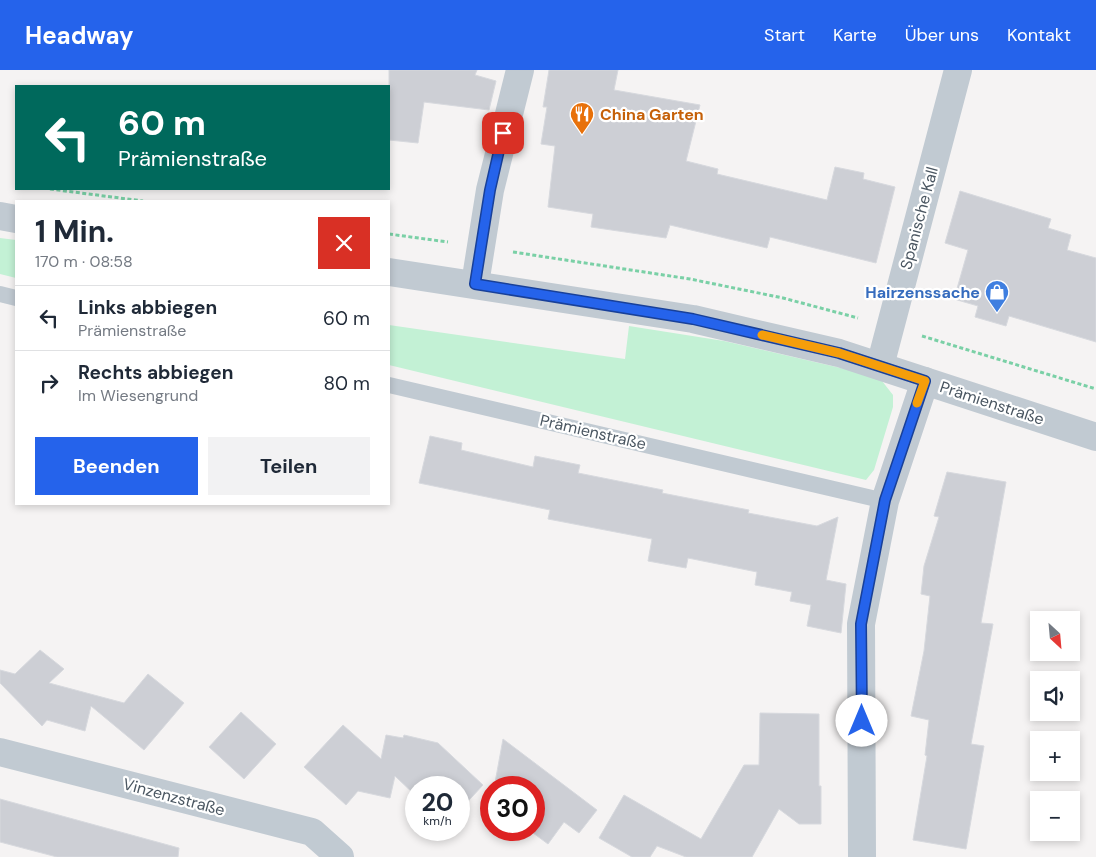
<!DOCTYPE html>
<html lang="de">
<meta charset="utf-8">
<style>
body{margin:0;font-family:"DM Sans",sans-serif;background:#f2f2f3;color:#1f2937;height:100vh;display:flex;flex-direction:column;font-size:19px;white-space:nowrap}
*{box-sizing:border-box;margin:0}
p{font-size:16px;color:#747a83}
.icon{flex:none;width:28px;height:28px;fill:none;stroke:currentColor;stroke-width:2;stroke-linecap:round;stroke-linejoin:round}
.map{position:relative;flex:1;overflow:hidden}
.side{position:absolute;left:15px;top:130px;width:375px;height:305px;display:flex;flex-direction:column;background:#fff;border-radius:0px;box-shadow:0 2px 8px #0003}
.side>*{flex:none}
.guide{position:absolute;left:15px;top:15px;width:375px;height:105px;border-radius:0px;box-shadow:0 2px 8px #0003;background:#00695c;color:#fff;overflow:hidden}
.needle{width:32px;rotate:154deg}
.fabs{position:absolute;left:1030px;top:541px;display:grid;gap:10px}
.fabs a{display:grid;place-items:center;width:50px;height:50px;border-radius:0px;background:#fff;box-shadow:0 2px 8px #0003;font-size:25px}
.speed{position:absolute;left:405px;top:706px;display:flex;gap:10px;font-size:25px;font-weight:700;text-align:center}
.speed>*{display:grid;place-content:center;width:65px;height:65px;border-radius:50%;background:#fff;box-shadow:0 2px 8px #0003;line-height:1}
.speed small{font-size:12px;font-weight:400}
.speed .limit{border:8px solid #d22;background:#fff;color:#111}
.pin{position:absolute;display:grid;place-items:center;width:42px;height:42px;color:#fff;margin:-21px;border-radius:10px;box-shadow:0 2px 8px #0006}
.me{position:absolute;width:55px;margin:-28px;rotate:0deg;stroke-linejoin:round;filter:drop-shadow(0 0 4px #0008)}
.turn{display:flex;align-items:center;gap:18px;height:105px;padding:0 20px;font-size:22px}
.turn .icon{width:65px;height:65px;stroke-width:2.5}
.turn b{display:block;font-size:35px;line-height:42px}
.round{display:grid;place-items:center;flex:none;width:52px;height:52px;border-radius:0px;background:#f2f2f3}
.headline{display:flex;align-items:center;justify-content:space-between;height:85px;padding:0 20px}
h1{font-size:30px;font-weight:700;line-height:38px}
.primary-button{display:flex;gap:10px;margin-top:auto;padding:10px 20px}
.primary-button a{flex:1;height:58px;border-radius:0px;background:#2563eb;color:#fff;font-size:20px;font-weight:700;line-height:58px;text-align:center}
.primary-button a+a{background:#f2f2f3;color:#1f2937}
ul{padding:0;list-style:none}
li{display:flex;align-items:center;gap:15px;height:65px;padding:0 20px;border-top:1px solid #e0e1e3}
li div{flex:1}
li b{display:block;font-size:19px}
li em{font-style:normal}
header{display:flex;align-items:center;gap:30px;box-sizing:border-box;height:70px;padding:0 25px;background:#2563eb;color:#fff}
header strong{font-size:24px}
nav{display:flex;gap:28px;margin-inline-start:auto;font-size:18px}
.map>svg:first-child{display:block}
</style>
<header>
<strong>Headway</strong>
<nav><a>Start</a><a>Karte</a><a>Über uns</a><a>Kontakt</a></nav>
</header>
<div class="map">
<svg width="1096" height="787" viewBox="0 0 1096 787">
<rect width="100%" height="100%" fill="#f5f3f3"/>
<!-- green -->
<path fill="#c3f1d5" d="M 0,168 L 16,170 L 16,208 L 0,204 Z
M 389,255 L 625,289 L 629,256 L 724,271 L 858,302 L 882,311 L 893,325 L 893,337 L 874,400 L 866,410 L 389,295 Z"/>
<!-- building -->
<path fill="#cdcfd5" stroke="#d7d9de" d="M 389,0 L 477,0 L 475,5 L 496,11 L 489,40 L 424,32 L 418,73 L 389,70 Z
M 549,0 L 618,0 L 614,20 L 700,35 L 686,91 L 718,99 L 717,104 L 827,130 L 835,97 L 864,103 L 863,109 L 895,117 L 876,193 L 770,167 L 767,178 L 670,155 L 666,168 L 591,157 L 593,144 L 548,137 L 555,76 L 541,74 L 547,37 L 543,37 Z
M 960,121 L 1051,149 L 1048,158 L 1071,165 L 1067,180 L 1096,188 L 1096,272 L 1009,246 L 1006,256 L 975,247 L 978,236 L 954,229 L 968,180 L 945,173 Z
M 430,366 L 462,373 L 461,380 L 533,397 L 535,386 L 580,395 L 578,403 L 663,420 L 662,423 L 749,440 L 748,443 L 817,456 L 838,447 L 826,510 L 846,514 L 841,563 L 807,556 L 811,535 L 790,531 L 792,522 L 755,515 L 757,502 L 688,488 L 686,498 L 648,491 L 652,469 L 548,449 L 550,440 L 419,413 Z
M 947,402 L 1006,412 L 981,553 L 993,554 L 971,674 L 984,676 L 966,779 L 913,770 L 927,686 L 925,685 L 929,650 L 911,646 L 924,581 L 930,526 L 921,524 L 924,496 L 939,447 L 934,446 Z
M 40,580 L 64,599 L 49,613 L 124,633 L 148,604 L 184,633 L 144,680 L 91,636 L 85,661 L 47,650 L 42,656 L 0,613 L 0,600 L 15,604 Z
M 241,642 L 276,674 L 244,709 L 209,677 Z
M 760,643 L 819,644 L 819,716 L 821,716 L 821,754 L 799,754 L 779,739 L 752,787 L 686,787 L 657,776 L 650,787 L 632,787 L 599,768 L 624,725 L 701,769 L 744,695 L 759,695 Z
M 343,655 L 381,689 L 386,665 L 403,668 L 404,665 L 438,673 L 483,715 L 459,741 L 459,718 L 416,718 L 416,726 L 395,706 L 390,728 L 358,721 L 346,735 L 304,697 Z
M 503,669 L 597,740 L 579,763 L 564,752 L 548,774 L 529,760 L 534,760 L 534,718 L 494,718 Z
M 0,729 L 179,778 L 178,787 L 57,787 L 0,772 Z"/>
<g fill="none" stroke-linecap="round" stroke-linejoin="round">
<!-- path -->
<path stroke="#7ad0a6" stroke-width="3" stroke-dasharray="4 2.5" stroke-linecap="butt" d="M 50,119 L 143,131
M 389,164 L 448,172
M 513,182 L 690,209 L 783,228 L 858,248
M 922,266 L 1096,319"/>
<!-- service -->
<path stroke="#c1cad2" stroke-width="16" d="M 0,224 L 16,228
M 389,315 L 885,431"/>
<!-- minor -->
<path stroke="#c1cad2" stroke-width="28" d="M 475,214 L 490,120 L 520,0
M 880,296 L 958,0
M 0,682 L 312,762 L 340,787
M 862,787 L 861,554 L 885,431 L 925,311"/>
<!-- tertiary -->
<path stroke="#c1cad2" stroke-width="28" d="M 0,146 L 16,149
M 389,202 L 693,249 L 839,283 L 1096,367"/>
</g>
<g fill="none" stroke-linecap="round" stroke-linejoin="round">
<!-- route casing -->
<g stroke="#184099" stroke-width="12">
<path id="route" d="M 503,63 L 490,120 L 475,214 L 693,249 L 839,283 L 925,311 L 885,430 L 861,554 L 862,651"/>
</g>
<!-- route -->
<use href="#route" stroke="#2563eb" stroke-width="9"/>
<!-- slow -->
<path stroke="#f59e0b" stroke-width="9" d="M 762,265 L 839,283 L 925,311 L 917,333"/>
</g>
<!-- icons -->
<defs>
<g id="restaurant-pin" transform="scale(1.25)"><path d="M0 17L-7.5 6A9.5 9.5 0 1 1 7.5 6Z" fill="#e8710a" stroke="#fff"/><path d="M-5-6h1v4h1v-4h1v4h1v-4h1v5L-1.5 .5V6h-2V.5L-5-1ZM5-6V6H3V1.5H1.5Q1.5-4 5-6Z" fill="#fff"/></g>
<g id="shop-pin" transform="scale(1.25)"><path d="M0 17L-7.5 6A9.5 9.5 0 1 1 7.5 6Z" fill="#3f7fe0" stroke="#fff"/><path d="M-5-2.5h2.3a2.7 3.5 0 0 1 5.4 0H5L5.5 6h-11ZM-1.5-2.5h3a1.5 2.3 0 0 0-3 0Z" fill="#fff"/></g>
</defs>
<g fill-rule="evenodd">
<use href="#restaurant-pin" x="582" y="44"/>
<use href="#shop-pin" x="997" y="222"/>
</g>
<g text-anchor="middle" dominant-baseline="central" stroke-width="4.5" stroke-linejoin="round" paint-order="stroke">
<!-- food labels -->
<g font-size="16" font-weight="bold" fill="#c56008" stroke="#fff" text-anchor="start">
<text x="600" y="44">China Garten</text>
</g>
<!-- street labels -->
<g font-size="16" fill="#4a5661" stroke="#fff">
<text transform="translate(919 148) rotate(-75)">Spanische Kall</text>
<text transform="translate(992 333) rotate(18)">Prämienstraße</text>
<text transform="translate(593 362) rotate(13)">Prämienstraße</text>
<text transform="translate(174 727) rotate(15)">Vinzenzstraße</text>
</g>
<!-- shop labels -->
<g font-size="16" font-weight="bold" fill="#366cbe" stroke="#fff" text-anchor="end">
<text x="980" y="222">Hairzenssache</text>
</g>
</g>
</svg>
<div class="fabs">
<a><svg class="needle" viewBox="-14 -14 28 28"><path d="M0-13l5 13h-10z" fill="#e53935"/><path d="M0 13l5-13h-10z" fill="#747a83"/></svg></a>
<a><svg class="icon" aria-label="sound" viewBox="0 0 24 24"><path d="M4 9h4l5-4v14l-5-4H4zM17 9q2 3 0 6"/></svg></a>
<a>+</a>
<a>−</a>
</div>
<div class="speed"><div>20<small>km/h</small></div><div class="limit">30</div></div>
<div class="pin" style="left:503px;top:63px;background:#d93025"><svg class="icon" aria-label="arrive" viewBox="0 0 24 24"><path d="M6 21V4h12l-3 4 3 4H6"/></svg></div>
<svg class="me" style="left:862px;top:651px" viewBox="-20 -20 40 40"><circle r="19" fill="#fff"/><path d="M0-13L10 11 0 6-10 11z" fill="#2563eb"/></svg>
<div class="guide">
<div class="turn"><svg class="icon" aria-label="left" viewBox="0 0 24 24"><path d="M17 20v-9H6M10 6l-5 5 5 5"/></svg><div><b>60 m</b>Prämienstraße</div></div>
</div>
<section class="side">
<div class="headline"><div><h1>1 Min.</h1><p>170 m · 08:58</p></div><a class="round" style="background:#d93025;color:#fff"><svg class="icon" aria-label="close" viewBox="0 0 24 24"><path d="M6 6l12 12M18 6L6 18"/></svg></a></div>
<ul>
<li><svg class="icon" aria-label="left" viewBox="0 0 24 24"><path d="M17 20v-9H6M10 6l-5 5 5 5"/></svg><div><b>Links abbiegen</b><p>Prämienstraße</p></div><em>60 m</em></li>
<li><svg class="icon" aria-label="right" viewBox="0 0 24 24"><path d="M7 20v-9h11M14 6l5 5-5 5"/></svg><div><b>Rechts abbiegen</b><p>Im Wiesengrund</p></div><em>80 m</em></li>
</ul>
<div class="primary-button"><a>Beenden</a><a>Teilen</a></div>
</section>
</div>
